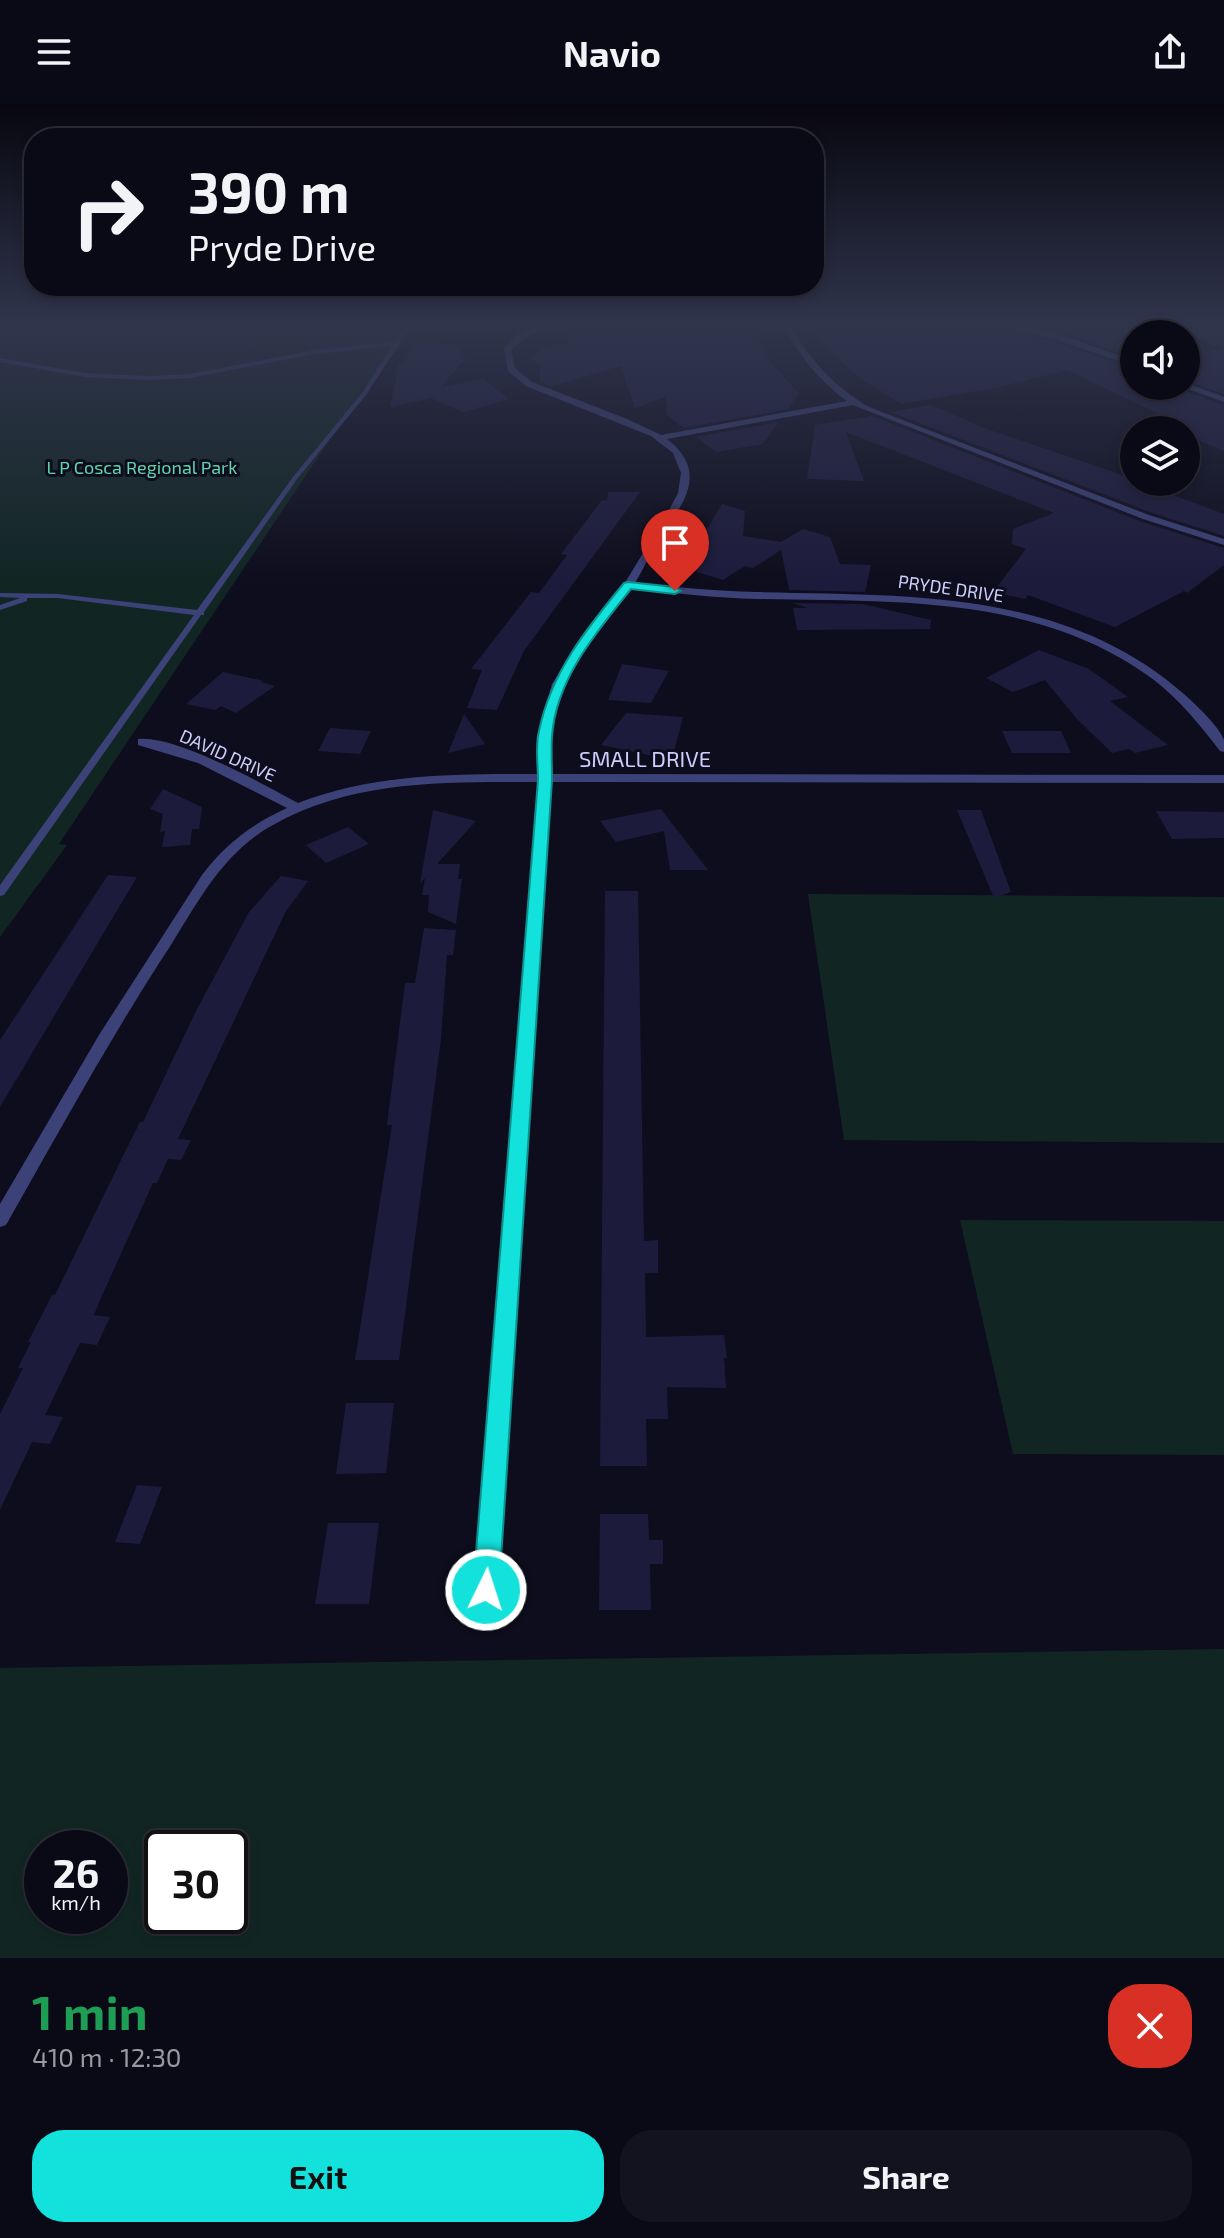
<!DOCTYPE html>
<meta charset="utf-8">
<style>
body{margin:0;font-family:"Exo 2",sans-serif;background:#13131f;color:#f1f3f6;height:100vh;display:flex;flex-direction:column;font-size:30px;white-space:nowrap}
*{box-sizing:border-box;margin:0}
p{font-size:26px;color:#999aa1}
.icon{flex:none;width:44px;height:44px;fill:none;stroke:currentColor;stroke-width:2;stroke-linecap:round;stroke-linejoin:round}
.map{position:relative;height:1854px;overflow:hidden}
.details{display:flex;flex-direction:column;background:#0a0a16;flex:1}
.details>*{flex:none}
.hud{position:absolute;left:24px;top:24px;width:800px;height:168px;border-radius:32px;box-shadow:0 4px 12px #0003,0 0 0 2px #2a2b35;background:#0a0a16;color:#f1f3f6;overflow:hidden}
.buttons{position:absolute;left:1120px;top:216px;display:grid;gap:16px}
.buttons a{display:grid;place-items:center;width:80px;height:80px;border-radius:50%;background:#0a0a16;box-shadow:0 4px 12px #0003,0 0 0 2px #2a2b35;font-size:40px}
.speed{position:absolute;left:24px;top:1726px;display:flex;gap:16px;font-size:40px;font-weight:700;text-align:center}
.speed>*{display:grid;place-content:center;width:104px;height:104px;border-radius:50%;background:#0a0a16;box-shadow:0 4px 12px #0003,0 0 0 2px #2a2b35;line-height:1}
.speed small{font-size:20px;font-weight:400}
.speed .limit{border:4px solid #111;border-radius:12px;background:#fff;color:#111}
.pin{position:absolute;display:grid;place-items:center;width:68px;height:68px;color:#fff;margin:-82px -34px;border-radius:50% 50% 50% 0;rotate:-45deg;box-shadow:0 0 8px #0007}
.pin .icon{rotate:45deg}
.me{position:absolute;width:88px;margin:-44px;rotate:4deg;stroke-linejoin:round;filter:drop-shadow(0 0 6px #0008)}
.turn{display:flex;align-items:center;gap:28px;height:168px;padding:0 32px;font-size:36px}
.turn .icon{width:104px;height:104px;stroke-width:2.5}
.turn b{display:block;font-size:56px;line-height:68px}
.round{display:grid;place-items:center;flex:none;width:84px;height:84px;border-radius:32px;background:#13131f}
.head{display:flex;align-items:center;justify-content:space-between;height:136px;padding:0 32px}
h1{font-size:48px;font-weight:700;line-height:60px;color:#1e9e55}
.cta{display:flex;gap:16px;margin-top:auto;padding:16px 32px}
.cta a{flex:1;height:92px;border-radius:32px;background:#13e1db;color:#111;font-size:32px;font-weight:700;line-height:92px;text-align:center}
.cta a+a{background:#13131f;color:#f1f3f6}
header{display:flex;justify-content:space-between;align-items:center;height:104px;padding:0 32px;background:#0a0a16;font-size:36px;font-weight:700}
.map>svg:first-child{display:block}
</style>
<header><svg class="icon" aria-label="menu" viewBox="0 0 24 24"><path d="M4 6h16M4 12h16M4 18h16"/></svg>Navio<svg class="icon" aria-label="share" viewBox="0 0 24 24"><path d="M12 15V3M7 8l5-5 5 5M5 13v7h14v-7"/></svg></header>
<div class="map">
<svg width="1224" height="1854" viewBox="0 0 1224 1854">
<rect width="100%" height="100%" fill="#0e0d1d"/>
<!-- green -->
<path fill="#112623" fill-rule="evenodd" d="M 0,219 L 417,219 L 333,331 L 59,740 L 67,741 L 0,833 Z
M 1158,219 L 1224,219 L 1224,245 Z
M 808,790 L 1224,793 L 1224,1039 L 844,1036 Z
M 960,1116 L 1224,1117 L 1224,1351 L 1013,1350 Z
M 1224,1545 L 1224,1854 L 0,1854 L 0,1564 ZM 110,1744 L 110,1812 L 42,1812 L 42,1744 ZM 230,1744 L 230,1812 L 162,1812 L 162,1744 Z"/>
<!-- building -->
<path fill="#1d1b3c" d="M 577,219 L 749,219 L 773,261 L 799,289 L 788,305 L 684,324 L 667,311 L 666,293 L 635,304 L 621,262 L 552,282 L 540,278 L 540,261 L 530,254 L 547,241 L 568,241 L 570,224 Z
M 803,219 L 987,219 L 1056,239 L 1134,265 L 1134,282 L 1180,282 L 1182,286 L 1224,301 L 1224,347 L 1186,331 L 1186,326 L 1172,326 L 1142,314 L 1159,310 L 1067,266 L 999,283 L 901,300 L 858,273 Z
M 1023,219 L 1134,219 L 1134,254 L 1064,229 Z
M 414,239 L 455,240 L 466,254 L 441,283 L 483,275 L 509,295 L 463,308 L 431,294 L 390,303 L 399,260 L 404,260 Z
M 1224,244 L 1224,290 L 1186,276 L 1186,253 Z
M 931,301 L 987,325 L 1134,375 L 1134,378 L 1143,378 L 1141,379 L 1224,410 L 1224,432 L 1150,408 L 891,308 Z
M 872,312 L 1142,418 L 1224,444 L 1224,461 L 1187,489 L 1184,487 L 1115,523 L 1028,491 L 1025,495 L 993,488 L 1026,445 L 1012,440 L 1013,425 L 1054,409 L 846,328 L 864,377 L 807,375 L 815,321 Z
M 779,318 L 763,340 L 716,348 L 696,333 Z
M 608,388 L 640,388 L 524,547 L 497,606 L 467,604 L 482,566 L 471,565 L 531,488 L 539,489 L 567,451 L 561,450 L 602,396 L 607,397 Z
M 722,400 L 745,407 L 743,432 L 781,438 L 803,425 L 830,433 L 840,460 L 871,461 L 865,488 L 789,486 L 781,446 L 753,464 L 745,462 L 723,476 L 684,464 Z
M 792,499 L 863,500 L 931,516 L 930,525 L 797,526 L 793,504 L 808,504 Z
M 1039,546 L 1089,565 L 1128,593 L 1110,597 L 1168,641 L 1135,649 L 1129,645 L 1112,649 L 1076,614 L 1045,576 L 1013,588 L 986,574 Z
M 622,560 L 669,567 L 651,599 L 608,596 Z
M 223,568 L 264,577 L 261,578 L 275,582 L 236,609 L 221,602 L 215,606 L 186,600 Z
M 626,609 L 683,613 L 675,644 L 667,655 L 601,641 Z
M 464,610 L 485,640 L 448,649 Z
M 330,624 L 371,627 L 360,650 L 318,647 Z
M 1002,627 L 1061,627 L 1071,649 L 1012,649 Z
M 163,685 L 202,703 L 199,725 L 192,725 L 190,741 L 162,743 L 165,727 L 160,728 L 163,710 L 150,705 Z
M 661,705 L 708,766 L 670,766 L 664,727 L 616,738 L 600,717 Z
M 433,706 L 476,717 L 437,760 L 460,760 L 458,775 L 462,775 L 456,820 L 428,808 L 429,791 L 422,791 L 425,774 L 420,779 Z
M 957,706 L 981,706 L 1011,788 L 994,794 Z
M 1156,707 L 1224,708 L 1224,734 L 1172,735 Z
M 348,723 L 369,740 L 326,759 L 306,741 Z
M 108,771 L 137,773 L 0,1003 L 0,936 Z
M 281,772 L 308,777 L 285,809 L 178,1035 L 191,1036 L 181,1056 L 168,1055 L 157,1079 L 153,1079 L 100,1196 L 94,1211 L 110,1213 L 97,1241 L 80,1239 L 45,1311 L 63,1313 L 50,1340 L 32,1338 L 0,1406 L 0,1310 L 23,1264 L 18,1264 L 31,1238 L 28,1238 L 52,1191 L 55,1191 L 121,1056 L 140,1018 L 143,1018 L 195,909 L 249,808 Z
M 605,787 L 638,787 L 644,1137 L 658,1136 L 658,1169 L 645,1169 L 646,1233 L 724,1231 L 727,1254 L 724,1254 L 726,1284 L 667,1283 L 668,1315 L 646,1315 L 647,1362 L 600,1362 Z
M 424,824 L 456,826 L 453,851 L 447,851 L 441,935 L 399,1256 L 355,1256 L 392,1021 L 387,1021 L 405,879 L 415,879 Z
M 346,1299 L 394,1299 L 386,1369 L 336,1370 Z
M 137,1381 L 162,1383 L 140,1440 L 115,1438 Z
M 600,1410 L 648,1410 L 649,1436 L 663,1436 L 663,1460 L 650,1460 L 651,1506 L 599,1506 Z
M 328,1419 L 379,1419 L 369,1500 L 315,1500 Z"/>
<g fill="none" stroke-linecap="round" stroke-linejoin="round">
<!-- lane -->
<path fill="#3c4278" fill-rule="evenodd" d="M 407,219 L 413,219 L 366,291 L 297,375 L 204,508 L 204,511 L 201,511 L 4,791 L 0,792 L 0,781 L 194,511 L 58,494 L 27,494 L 27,497 L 0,506 L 0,501 L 20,494 L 0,493 L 0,489 L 58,490 L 197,506 L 293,373 L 362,289 L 392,242 L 315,250 L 190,274 L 149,276 L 85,273 L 0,258 L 0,254 L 85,269 L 149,272 L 190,270 L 315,246 L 394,238 Z"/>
<!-- street -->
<path fill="#3c4278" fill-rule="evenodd" d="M 544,219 L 553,219 L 523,235 L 511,246 L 515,264 L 532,278 L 627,315 L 661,331 L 847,297 C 818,276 798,250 782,219 L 789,219 C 809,255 833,282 869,303 L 1149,411 L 1224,435 L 1224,441 L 1143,415 L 853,301 L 667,335 C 712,370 680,403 657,439 C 649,452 643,466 635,479 C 675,483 715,487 756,488 C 907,492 1063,484 1184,590 C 1195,600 1219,622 1224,636 C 1224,639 1224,644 1224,648 L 1220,647 C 1200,621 1180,596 1154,576 C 1039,490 893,498 758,495 C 715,494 673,489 631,484 C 579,558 551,573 551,670 L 1224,671 L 1224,679 L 551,678 L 497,1486 L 494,1494 L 486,1497 L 478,1494 L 475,1486 L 538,678 C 448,678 354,675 273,721 C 223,748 198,798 169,844 C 110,934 59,1028 6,1121 L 0,1123 L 0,1100 L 99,931 L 202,771 C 225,740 252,720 287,704 L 198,659 L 138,641 L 138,635 C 176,631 263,680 298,699 C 376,669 457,670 539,670 L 542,615 L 552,580 L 578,539 L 626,477 L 668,408 L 678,389 L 681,369 L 673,349 L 651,332 L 526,282 L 508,267 L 504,244 L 517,231 Z
M 990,219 C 1033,217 1093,243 1134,257 L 1134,262 L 1057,236 Z
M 1186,279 L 1224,293 L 1224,298 L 1183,283 Z"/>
</g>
<!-- sky -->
<linearGradient id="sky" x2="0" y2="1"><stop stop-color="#080710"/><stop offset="0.46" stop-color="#30354c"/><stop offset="1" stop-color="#30354c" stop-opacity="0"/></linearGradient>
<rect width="1224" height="478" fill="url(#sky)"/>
<!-- route -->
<path fill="#13e1db" stroke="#0c928e" stroke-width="2" d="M 628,478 L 675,483 L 681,487 L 675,490 L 631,485 C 597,527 556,575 552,632 C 551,646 552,661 552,676 L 499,1486 L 495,1495 L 486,1499 L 477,1495 L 473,1486 L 538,676 C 538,660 535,642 539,627 C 551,568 587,524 624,479 Z"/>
<g text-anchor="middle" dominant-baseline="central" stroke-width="6" stroke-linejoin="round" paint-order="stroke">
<!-- far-park labels -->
<g font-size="18" fill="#60d4a8" stroke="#0e0d1d">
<text x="142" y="363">L P Cosca Regional Park</text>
</g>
<!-- far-street labels -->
<g font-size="18" fill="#cdcefb" stroke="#0e0d1d">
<text transform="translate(951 484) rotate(8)">PRYDE DRIVE</text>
<text transform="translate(228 651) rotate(24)">DAVID DRIVE</text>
</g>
<!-- street labels -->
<g font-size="22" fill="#cdcefb" stroke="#0e0d1d">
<text x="645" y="654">SMALL DRIVE</text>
</g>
</g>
</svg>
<div class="buttons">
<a><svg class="icon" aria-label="sound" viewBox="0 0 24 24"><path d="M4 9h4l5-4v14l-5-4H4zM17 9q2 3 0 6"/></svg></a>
<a><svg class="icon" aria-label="layers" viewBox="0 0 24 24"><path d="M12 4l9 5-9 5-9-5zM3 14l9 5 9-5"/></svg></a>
</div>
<div class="speed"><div>26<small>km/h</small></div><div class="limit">30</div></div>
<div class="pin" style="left:675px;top:487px;background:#d93025"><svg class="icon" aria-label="arrive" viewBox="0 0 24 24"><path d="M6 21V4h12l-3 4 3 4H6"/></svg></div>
<svg class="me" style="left:486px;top:1486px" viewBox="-20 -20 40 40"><circle r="17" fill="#13e1db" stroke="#fff" stroke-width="3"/><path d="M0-11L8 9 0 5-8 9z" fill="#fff"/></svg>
<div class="hud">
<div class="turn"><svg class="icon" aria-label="right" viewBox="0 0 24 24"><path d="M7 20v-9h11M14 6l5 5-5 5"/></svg><div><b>390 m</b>Pryde Drive</div></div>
</div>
</div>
<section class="details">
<div class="head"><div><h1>1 min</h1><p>410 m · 12:30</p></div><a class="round" style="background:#d93025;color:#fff"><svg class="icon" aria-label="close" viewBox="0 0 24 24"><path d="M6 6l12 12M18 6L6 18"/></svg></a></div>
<div class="cta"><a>Exit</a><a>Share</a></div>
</section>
